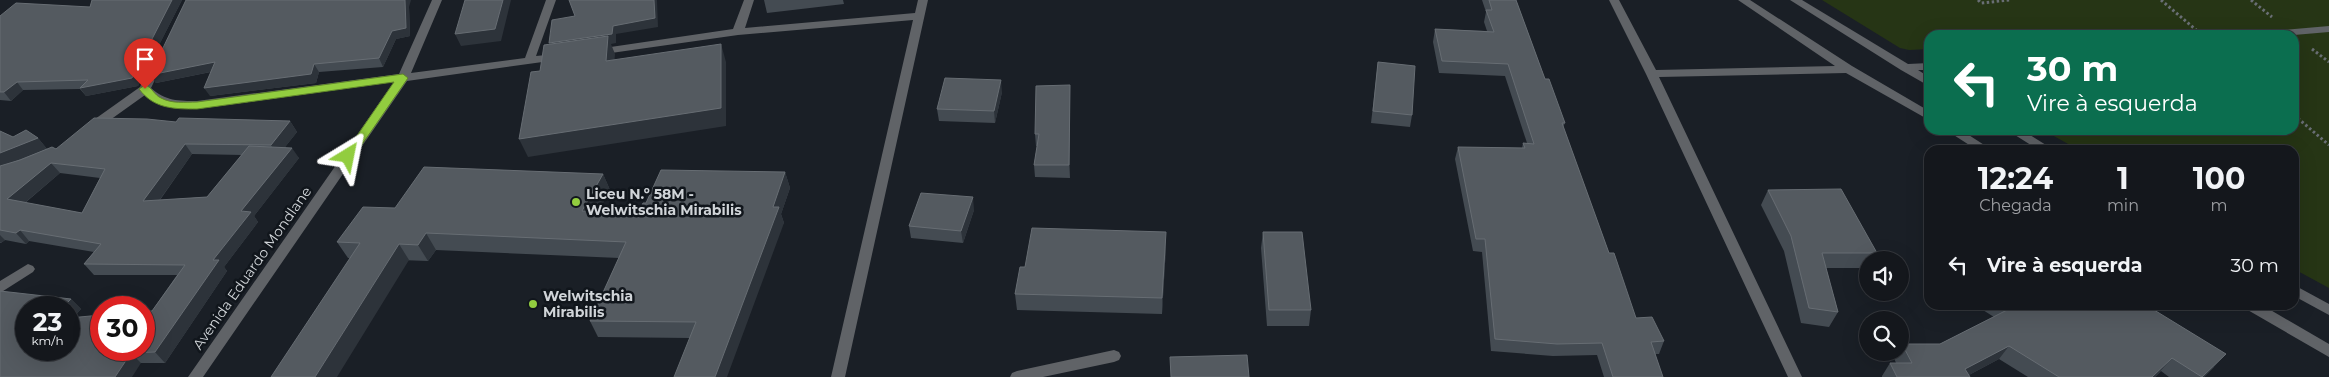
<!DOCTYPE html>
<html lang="pt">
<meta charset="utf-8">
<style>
body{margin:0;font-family:Montserrat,sans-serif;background:#1d2025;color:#f1f3f6;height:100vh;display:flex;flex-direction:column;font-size:19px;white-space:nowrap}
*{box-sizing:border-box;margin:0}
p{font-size:16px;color:#9d9fa3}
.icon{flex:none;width:28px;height:28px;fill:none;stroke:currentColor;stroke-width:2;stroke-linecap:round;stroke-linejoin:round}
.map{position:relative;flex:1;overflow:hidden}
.sheet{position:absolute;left:1924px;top:145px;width:375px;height:165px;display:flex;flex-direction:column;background:#14171c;border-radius:15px;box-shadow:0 5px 20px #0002,0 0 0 1px #33363b}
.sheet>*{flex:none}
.guide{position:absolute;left:1924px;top:30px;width:375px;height:105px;border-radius:15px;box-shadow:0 5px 20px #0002,0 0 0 1px #33363b;background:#0b6e4f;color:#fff;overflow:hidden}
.tools{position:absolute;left:1859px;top:251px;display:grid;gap:10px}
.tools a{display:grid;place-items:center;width:50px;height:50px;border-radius:50%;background:#14171c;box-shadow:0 5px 20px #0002,0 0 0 1px #33363b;font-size:25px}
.speed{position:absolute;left:15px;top:296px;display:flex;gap:10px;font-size:25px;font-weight:700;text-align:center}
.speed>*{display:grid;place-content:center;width:65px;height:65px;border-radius:50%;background:#14171c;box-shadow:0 5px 20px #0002,0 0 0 1px #33363b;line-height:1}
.speed small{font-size:12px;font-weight:400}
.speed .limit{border:8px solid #d22;background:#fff;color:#111}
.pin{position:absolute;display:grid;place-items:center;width:42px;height:42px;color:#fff;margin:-51px -21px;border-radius:50% 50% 50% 0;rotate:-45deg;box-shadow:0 0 5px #0007}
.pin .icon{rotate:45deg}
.me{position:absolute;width:55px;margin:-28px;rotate:35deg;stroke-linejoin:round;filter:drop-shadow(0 0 4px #0008)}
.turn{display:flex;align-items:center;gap:18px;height:105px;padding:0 20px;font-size:22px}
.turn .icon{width:65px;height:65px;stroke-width:2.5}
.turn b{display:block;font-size:35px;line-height:42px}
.eta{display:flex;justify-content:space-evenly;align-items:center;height:85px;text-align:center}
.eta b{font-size:30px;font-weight:700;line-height:35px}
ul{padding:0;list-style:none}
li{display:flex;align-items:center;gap:15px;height:70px;padding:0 20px}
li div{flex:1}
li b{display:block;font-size:19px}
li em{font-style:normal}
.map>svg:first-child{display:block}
</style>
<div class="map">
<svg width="2329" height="377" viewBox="0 0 2329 377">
<rect width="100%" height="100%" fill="#1a1f26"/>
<!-- green -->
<path fill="#263515" d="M 1822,0 L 2329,0 L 2329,288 L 2294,269 L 2294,150 L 2079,150 L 2043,130 L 2294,130 L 2294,35 L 1929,35 L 1929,49 L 1909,50 L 1900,48 Z"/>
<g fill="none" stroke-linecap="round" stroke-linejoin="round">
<!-- path -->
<path stroke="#696e74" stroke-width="3" stroke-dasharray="2.5 2.5" stroke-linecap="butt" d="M 1978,0 L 1981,3 L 2010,0
M 2161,0 L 2202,35
M 2251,0 L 2272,17
M 2312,49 L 2329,62
M 2294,115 L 2329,145"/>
<!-- minor -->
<path fill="#606367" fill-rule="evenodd" d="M 432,0 L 442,0 L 411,73 L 525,58 L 546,0 L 556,0 L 536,56 L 557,54 L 563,57 L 557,60 L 407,81 L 203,377 L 188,377 L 394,82 L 197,109 C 178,109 160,108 145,95 L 96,130 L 88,130 L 86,127 L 88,124 L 140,87 L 152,61 L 158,58 L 164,61 L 151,88 C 165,101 179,101 197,101 L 399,74 Z
M 744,0 L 754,0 L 745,28 L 915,13 L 918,0 L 928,0 L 845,377 L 831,377 L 913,20 L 738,35 L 597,55 L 591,52 L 597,49 L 733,29 Z
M 1609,0 L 1619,0 L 1656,70 L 1835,66 L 1738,0 L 1750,0 L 1852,66 L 1929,111 L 1929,120 L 1846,73 L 1659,77 L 1802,377 L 1788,377 L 1646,74 Z
M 1790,0 L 1802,0 L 1908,64 L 1929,63 L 1929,70 L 1918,70 L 1929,77 L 1929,86 L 1901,70 Z
M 2329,26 L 2329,32 L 2294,35 L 2256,35 L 2261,32 Z
M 1946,130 L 1961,130 L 1992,150 L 1977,150 Z
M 2007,130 L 2022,130 L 2054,150 L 2039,150 Z
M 28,264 L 33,266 L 35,269 L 33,272 L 0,293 L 0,281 Z
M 2294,285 L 2329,304 L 2329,315 L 2294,296 Z
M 2244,305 L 2262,305 L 2329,344 L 2329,357 L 2246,309 Z
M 1114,350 L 1119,352 L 1121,356 L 1119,360 L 1114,362 L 1043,377 L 1010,377 L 1012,373 L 1017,371 Z"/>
</g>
<!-- wall -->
<path fill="#444b52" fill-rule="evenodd" d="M 92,0 L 182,0 L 138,86 L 86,96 L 80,89 L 23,90 L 11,101 L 0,100 L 0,16 L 90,7 Z
M 764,0 L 843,0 L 844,4 L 767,13 Z
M 1482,0 L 1516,0 L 1545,79 L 1565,123 L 1563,127 L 1609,253 L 1636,318 L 1664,341 L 1659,354 L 1655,354 L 1663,377 L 1604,377 L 1597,355 L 1553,356 L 1491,351 L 1482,252 L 1473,251 L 1455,159 L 1458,147 L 1522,148 L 1523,143 L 1527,143 L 1505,76 L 1439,73 L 1433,42 L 1435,29 L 1487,31 L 1484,22 L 1486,12 Z
M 409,7 L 410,36 L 396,39 L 383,67 L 319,72 L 316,83 L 210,96 L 211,72 L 156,83 L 150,75 Z
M 1378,62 L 1412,115 L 1410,127 L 1371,123 Z
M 1070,85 L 1070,178 L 1035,177 L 1034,165 L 1037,146 L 1036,146 L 1035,134 Z
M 1002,92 L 995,123 L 939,121 L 937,109 Z
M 290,121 L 297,132 L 285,147 L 299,158 L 254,216 L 258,222 L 224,267 L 227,271 L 165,363 L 141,363 L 0,377 L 71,299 L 81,309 L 73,318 L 152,311 L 177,275 L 94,275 L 84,264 L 94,252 L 29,241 L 26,244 L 5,240 L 1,243 L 0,243 L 0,131 L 13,137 L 38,138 L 47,149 L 56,149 L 176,122 ZM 192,154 L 242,155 L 207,197 L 160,200 ZM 60,173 L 100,178 L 82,213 L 25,203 Z
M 785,172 L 790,188 L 781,214 L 784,223 L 690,338 L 598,337 L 590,321 L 619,258 L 436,250 L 428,261 L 348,258 L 337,242 L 395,208 L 603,174 L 610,190 L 598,212 L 638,214 L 646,203 Z
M 1768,190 L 1877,253 L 1873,260 L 1868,260 L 1868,268 L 1826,268 L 1838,312 L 1829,327 L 1801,323 L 1784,251 L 1761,205 Z
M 974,210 L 963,243 L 911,238 L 909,226 Z
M 1263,232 L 1311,310 L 1309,326 L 1267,326 L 1261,248 Z
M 1166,247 L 1162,314 L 1017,310 L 1015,294 Z
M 1975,305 L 2146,305 L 2214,367 L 2204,377 L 2169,377 L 2161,371 L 2155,377 L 2028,377 L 1999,359 L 1969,375 L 1970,377 L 1882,377 L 1882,376 L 1890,363 L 1896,363 L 1894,358 L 1897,352 L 1900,352 L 1900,347 L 1902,344 L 1940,344 L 1994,317 Z"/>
<!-- shaded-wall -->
<path fill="#2d333a" d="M 172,0 L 182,0 L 138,86 L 86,96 L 80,88 Z
M 405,0 L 411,0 L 409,7 L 410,36 L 396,39 L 383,67 L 379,58 L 392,31 Z
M 503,0 L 511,0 L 501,41 L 461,46 L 455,34 Z
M 654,0 L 657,0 L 658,27 L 616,34 L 616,43 L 611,44 L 615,54 L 613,79 L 552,52 L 549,43 L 613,26 Z
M 721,44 L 726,62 L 726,126 L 528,157 L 519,139 Z
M 215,62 L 220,70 L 156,83 L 150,75 Z
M 314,64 L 319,72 L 316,83 L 210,96 L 204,88 Z
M 1001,80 L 1002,92 L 995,123 L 994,111 Z
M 17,82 L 23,90 L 11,101 L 4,92 Z
M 1070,85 L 1070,178 L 1069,165 Z
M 290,121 L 297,132 L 278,156 L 271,145 Z
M 38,138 L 47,149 L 0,167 L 0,153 Z
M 185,144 L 192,154 L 151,212 L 143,201 Z
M 292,148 L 299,158 L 254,216 L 258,222 L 224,267 L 227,271 L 165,363 L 155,352 L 213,260 L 241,211 Z
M 51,163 L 60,173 L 16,210 L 7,199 Z
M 785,172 L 790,188 L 781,214 L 784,223 L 727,377 L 715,377 Z
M 603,174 L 610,190 L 589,227 L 582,211 Z
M 973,197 L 974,210 L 963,243 L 961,231 Z
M 20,230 L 29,241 L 26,244 L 16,233 Z
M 1166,232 L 1166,247 L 1162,314 L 1162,298 Z
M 426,233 L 436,250 L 428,261 L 418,245 Z
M 0,235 L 5,240 L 1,243 L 0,242 Z
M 399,244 L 409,260 L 337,377 L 315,377 Z
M 71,299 L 81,309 L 69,322 L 69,308 L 62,308 Z
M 2009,346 L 1999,359 L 1965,377 L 1965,369 Z
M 131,353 L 141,363 L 132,377 L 115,377 Z
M 2226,354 L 2214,367 L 2204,377 L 2201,377 Z
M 2172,358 L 2155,377 L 2152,377 Z"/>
<!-- building -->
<path fill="#545a60" stroke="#676d73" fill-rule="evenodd" d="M 92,0 L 172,0 L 132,78 L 80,88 L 88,80 L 17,82 L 4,92 L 0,92 L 0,16 L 16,3 L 90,7 Z
M 186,0 L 405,0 L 406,28 L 392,31 L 379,58 L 314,64 L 311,74 L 204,88 L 215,62 L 150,75 Z
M 465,0 L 503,0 L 495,29 L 455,34 Z
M 569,0 L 654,0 L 655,18 L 613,26 L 612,34 L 549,43 L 552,20 L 575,16 Z
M 1489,0 L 1516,0 L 1545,79 L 1549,79 L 1565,123 L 1562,123 L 1609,253 L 1614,253 L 1636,318 L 1652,317 L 1664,341 L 1651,342 L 1663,377 L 1613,377 L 1602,343 L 1557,344 L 1495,339 L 1485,239 L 1476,239 L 1458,147 L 1525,148 L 1523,143 L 1534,144 L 1508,64 L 1442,61 L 1435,29 L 1494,32 L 1486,10 L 1492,10 Z
M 608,36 L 606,61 L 721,44 L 721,108 L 519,139 L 531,72 L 540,71 L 544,45 Z
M 1378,62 L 1415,66 L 1412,115 L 1373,111 Z
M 945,78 L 1001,80 L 994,111 L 937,109 Z
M 1070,85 L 1069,165 L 1034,165 L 1039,134 L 1035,134 L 1036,86 Z
M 94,118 L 147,119 L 176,122 L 179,118 L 290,121 L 271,145 L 185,144 L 143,201 L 207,197 L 249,146 L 292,148 L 241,211 L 251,212 L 213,260 L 219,260 L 155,352 L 131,353 L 115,377 L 0,377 L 0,291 L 71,299 L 62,308 L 26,308 L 26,350 L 69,350 L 69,318 L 101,315 L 101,350 L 144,350 L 144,311 L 152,311 L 185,265 L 84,264 L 101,244 L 20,230 L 16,233 L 0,230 L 0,166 L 20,160 L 52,147 L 56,149 ZM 51,163 L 105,169 L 82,213 L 7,199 Z
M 26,130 L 38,138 L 0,153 L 0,131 L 13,137 Z
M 424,167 L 603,174 L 582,211 L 638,214 L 643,203 L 646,203 L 661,170 L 785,172 L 773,207 L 779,207 L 715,377 L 674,377 L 696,322 L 590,321 L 626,242 L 426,233 L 418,245 L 399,244 L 315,377 L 271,377 L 360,243 L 337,242 L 363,207 L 395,208 Z
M 1841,189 L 1877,253 L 1822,253 L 1838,312 L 1809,308 L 1791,236 L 1768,190 Z
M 921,193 L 973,197 L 961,231 L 909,226 Z
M 1032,228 L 1166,232 L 1162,298 L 1015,294 L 1020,267 L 1025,267 Z
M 1263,232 L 1302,232 L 1311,310 L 1269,310 Z
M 2005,305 L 2146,305 L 2226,354 L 2202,377 L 2172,358 L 2152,377 L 2059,377 L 2009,346 L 1965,369 L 1970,377 L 1897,377 L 1890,363 L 1912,363 L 1902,344 L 1940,344 L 2011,308 Z
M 1247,355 L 1249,377 L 1171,377 L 1170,357 Z"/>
<!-- route -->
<path fill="#92cd3f" stroke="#5f8529" d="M 403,74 L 408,78 L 352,159 L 348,160 L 343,156 L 394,82 L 197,109 C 174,109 154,109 139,89 L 145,85 C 152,87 154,95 161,98 C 172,104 185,102 197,102 Z"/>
<!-- markers -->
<g fill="#92cd3f" stroke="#11161c" stroke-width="2">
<circle cx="576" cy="202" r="5"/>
<circle cx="533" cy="304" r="5"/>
</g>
<g text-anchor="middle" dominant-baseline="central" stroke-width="5" stroke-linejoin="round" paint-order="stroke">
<!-- poi labels -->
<g font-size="14" font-weight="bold" fill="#d0d4d8" stroke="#11161c" text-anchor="start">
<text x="586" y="194">Liceu N.º 58M -<tspan x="586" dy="16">Welwitschia Mirabilis</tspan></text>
<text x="543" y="296">Welwitschia<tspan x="543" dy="16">Mirabilis</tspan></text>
</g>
<!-- street labels -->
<g font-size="14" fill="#d0d4d8" stroke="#11161c">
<text transform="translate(252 268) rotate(-55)">Avenida Eduardo Mondlane</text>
</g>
</g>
</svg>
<div class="tools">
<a><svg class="icon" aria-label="sound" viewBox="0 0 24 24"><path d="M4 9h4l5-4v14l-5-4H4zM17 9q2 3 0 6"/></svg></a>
<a><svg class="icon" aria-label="search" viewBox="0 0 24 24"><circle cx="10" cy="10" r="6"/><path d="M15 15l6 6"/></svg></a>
</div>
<div class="speed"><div>23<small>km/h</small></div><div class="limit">30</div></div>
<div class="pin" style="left:145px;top:89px;background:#d93025"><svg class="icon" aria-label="arrive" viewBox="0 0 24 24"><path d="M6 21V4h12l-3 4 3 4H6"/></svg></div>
<svg class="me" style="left:348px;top:156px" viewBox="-20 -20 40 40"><path d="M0-17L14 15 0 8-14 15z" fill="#92cd3f" stroke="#fff" stroke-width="4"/></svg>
<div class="guide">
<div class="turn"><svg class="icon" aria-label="left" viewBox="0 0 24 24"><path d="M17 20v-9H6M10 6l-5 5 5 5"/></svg><div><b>30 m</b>Vire à esquerda</div></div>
</div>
<section class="sheet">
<div class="eta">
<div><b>12:24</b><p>Chegada</p></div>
<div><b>1</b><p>min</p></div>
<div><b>100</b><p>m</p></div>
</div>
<ul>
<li><svg class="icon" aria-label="left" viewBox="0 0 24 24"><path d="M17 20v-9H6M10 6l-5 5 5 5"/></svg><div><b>Vire à esquerda</b></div><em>30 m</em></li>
</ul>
</section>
</div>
